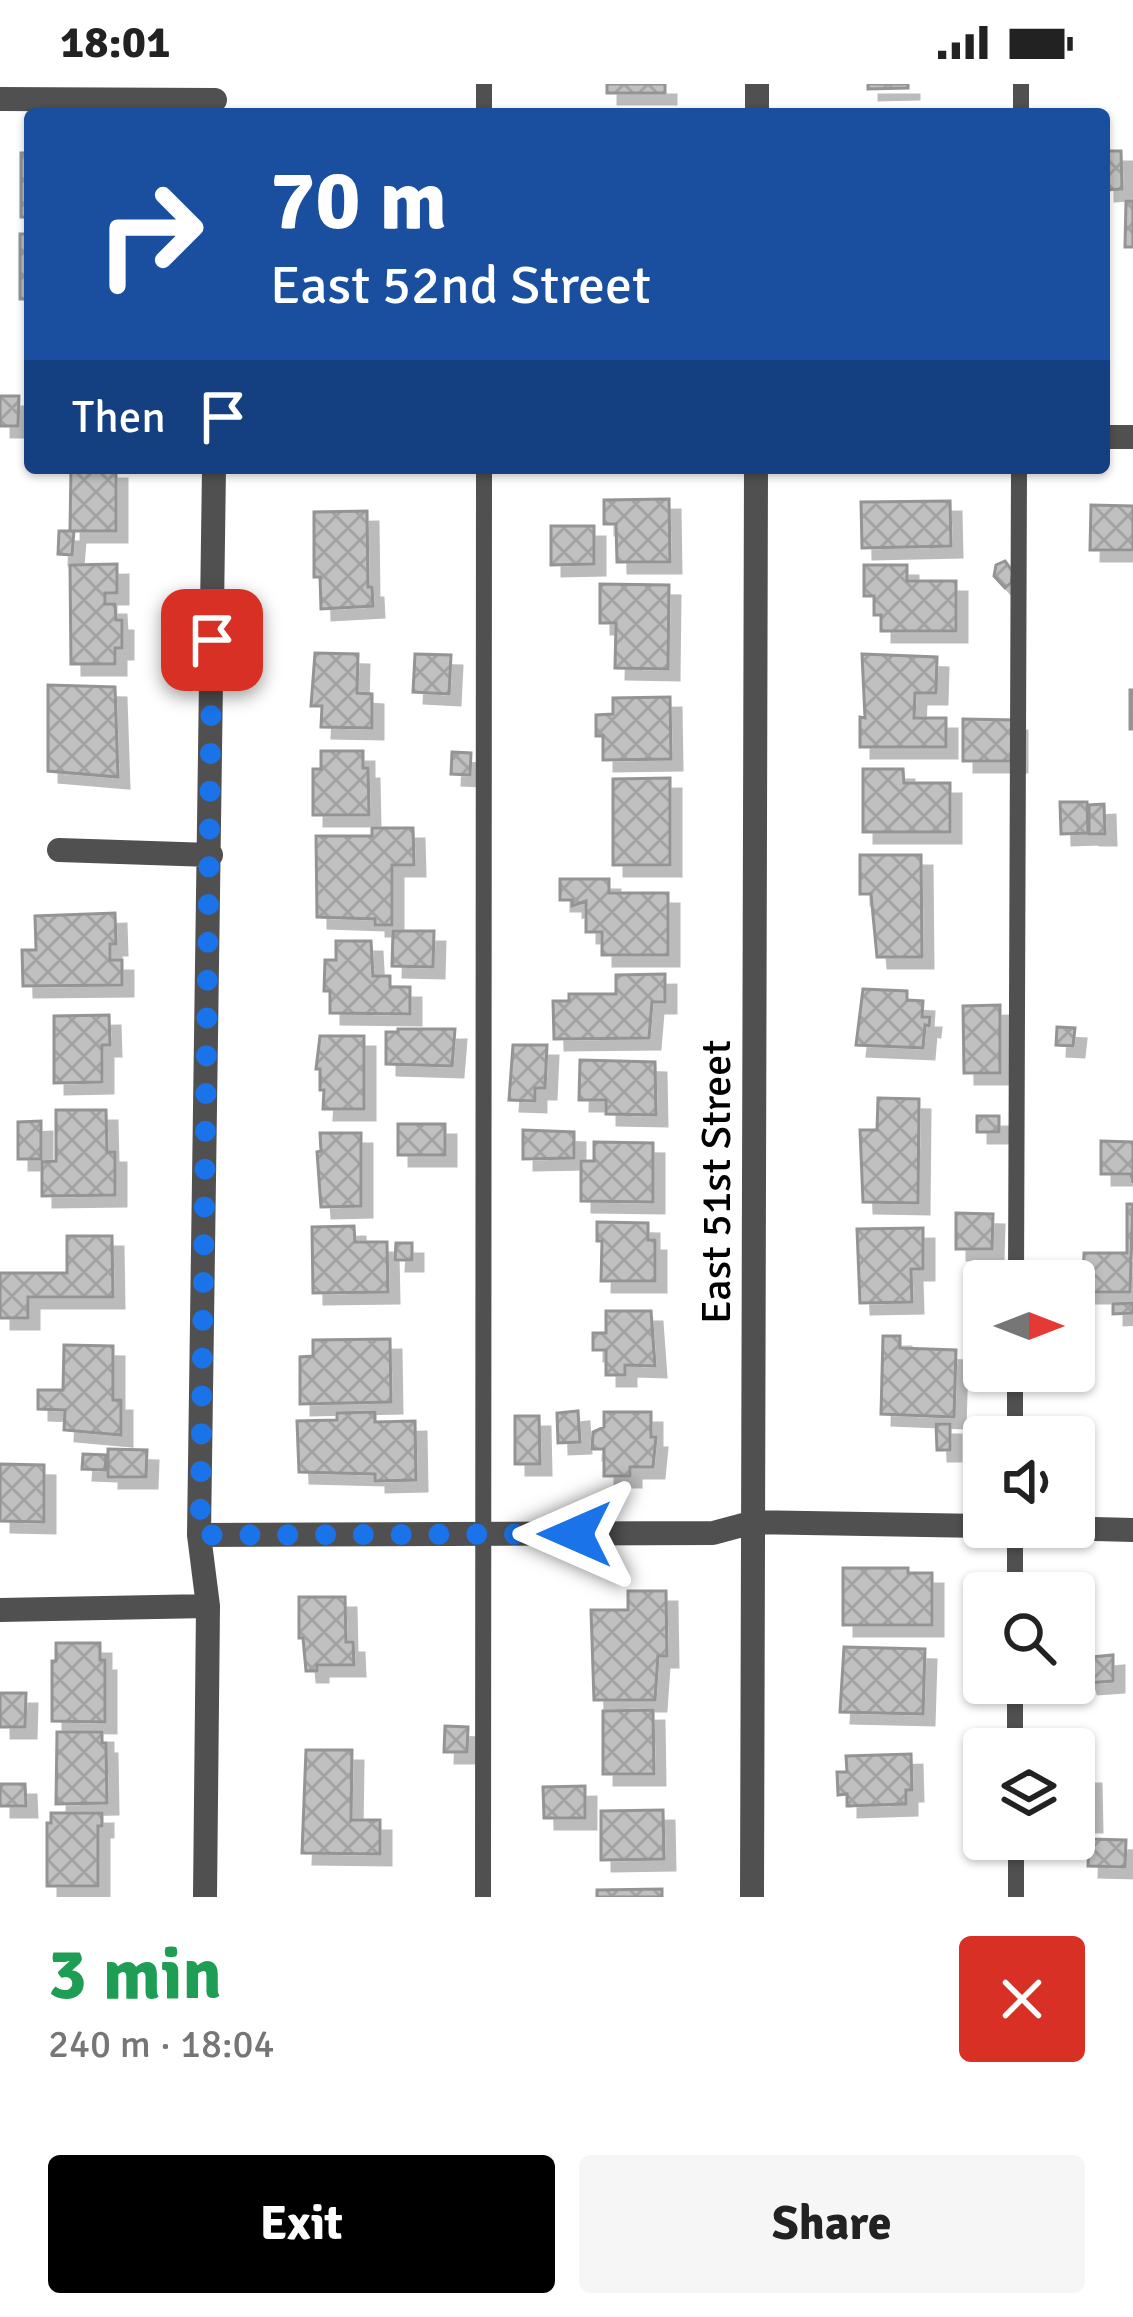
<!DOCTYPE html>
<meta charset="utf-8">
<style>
body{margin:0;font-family:Signika,sans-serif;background:#f6f6f6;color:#222;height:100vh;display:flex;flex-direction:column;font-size:45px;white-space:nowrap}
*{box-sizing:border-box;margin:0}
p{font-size:39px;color:#767676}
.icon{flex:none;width:66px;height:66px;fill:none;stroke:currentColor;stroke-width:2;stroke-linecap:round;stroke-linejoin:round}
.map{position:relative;height:1813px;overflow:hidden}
.details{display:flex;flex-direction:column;background:#fff;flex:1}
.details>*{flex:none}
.hud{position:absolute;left:24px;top:24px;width:1086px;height:366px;border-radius:12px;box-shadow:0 3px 9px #0004;background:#1a4fa0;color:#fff;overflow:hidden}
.needle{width:78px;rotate:90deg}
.buttons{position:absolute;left:963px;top:1176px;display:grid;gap:24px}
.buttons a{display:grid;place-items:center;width:132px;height:132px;border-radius:12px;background:#fff;box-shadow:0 3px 9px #0004;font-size:60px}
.pin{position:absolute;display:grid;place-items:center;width:102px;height:102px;color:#fff;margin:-51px;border-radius:24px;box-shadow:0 6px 18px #0006}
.me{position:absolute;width:132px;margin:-66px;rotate:270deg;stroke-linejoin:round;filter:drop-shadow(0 0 9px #0008)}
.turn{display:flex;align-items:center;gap:42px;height:252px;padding:0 48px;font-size:54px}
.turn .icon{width:156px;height:156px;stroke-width:2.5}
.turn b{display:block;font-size:84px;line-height:102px}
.then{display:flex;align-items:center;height:114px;padding:0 48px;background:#0003;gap:24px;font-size:45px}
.round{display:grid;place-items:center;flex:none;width:126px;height:126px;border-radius:12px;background:#f6f6f6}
.summary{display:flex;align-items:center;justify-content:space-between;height:204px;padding:0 48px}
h1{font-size:72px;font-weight:700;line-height:90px;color:#1e9e55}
.button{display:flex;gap:24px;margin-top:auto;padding:24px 48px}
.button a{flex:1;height:138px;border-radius:12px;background:#000;color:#fff;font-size:48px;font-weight:700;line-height:138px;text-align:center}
.button a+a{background:#f6f6f6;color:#222}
.status{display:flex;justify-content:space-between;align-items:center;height:84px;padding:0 60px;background:#fff;direction:ltr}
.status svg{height:33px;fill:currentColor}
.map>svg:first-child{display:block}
</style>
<div class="status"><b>18:01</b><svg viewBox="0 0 49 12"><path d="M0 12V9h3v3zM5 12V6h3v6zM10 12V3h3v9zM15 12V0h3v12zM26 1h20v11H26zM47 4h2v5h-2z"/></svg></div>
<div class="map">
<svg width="1133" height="1813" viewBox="0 0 1133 1813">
<defs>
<pattern id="building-cross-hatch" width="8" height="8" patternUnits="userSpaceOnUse" patternTransform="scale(3)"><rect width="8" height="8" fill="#c0c0c0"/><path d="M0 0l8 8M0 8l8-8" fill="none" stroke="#a3a3a3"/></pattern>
<filter id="shadow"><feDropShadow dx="11" dy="11" stdDeviation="0" flood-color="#0004"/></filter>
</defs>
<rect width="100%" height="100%" fill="#fff"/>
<!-- building -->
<path fill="url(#building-cross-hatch)" stroke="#949494" stroke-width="3" filter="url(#shadow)" d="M 607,0 L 665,0 L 665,9 L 607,9 Z
M 868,0 L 908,0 L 908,4 L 868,5 Z
M 1104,67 L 1121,67 L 1122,105 L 1104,106 Z
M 21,69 L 30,69 L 30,133 L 21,133 Z
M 1126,117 L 1133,117 L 1133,163 L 1125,163 Z
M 20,150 L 30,150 L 30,215 L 20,215 Z
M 0,312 L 19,312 L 18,342 L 0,342 Z
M 71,384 L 116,384 L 116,447 L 70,447 Z
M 669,415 L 670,478 L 617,478 L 616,440 L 604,440 L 604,416 Z
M 950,417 L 951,462 L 862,464 L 861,418 Z
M 1091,421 L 1133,422 L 1133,466 L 1090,466 Z
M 367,427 L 368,503 L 372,503 L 373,522 L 321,525 L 320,493 L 314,493 L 314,428 Z
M 551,442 L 594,442 L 594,480 L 551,481 Z
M 59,447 L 74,447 L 72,471 L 58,470 Z
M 1005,477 L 1013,488 L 1011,499 L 1005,504 L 994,492 L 996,481 Z
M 117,480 L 117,509 L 105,509 L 105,520 L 115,520 L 116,536 L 122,536 L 122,564 L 115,564 L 115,580 L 71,580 L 70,481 Z
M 864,481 L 907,481 L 907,497 L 956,497 L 956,547 L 881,547 L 881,531 L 874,531 L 874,512 L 864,512 Z
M 600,500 L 669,501 L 668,585 L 615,584 L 616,539 L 600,539 Z
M 315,569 L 358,570 L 357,609 L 372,610 L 372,644 L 321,643 L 322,622 L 311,622 Z
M 415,570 L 451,571 L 449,610 L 413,608 Z
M 862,570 L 937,573 L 936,609 L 915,609 L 914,634 L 946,634 L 946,663 L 860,663 L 860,633 L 865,634 Z
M 48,601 L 115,603 L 118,693 L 48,687 Z
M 1130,606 L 1133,606 L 1133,645 L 1130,645 Z
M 670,613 L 671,675 L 603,676 L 603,652 L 596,652 L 596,631 L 613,630 L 613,614 Z
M 963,635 L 1016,636 L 1016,677 L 963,677 Z
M 321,667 L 363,667 L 363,684 L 368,684 L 369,731 L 313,731 L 313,685 L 321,685 Z
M 452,668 L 471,669 L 470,691 L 451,690 Z
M 863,685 L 903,685 L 904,699 L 950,699 L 950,748 L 863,748 Z
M 670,694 L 670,781 L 613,781 L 613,695 Z
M 1060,718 L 1087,718 L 1088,749 L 1061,750 Z
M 1104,720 L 1105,750 L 1089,750 L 1089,721 Z
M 372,744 L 413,744 L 414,781 L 392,781 L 392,841 L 375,841 L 375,835 L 317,833 L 316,752 L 372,752 Z
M 860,771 L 921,771 L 922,873 L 877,873 L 871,810 L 860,810 Z
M 560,795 L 609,795 L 609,809 L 668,809 L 668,871 L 602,871 L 602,848 L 586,848 L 586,817 L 572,822 L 572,816 L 560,816 Z
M 115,829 L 116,860 L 110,860 L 110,876 L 122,876 L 122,901 L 23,902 L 22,866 L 36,866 L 35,832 Z
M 393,847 L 434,847 L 433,883 L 392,882 Z
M 336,857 L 371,857 L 373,892 L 390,892 L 390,903 L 410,903 L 410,930 L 330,929 L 330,907 L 324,907 L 325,876 L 336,876 Z
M 665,890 L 665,918 L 652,918 L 649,954 L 554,955 L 553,917 L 569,917 L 569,910 L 616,910 L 616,891 Z
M 863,905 L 907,907 L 907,916 L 923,917 L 922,933 L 930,933 L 929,942 L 925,941 L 923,964 L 856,961 Z
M 1000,921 L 1000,989 L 964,989 L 963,922 Z
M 109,931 L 110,961 L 102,961 L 102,998 L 54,999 L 54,932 Z
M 1057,943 L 1075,944 L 1073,962 L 1056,961 Z
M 398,945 L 455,945 L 452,982 L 386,980 L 386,948 L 398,948 Z
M 320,952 L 364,952 L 364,1025 L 323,1025 L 324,1006 L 320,1006 L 320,985 L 316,985 Z
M 513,961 L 547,961 L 545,1004 L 535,1004 L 535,1017 L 509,1016 Z
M 580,976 L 655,978 L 656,1031 L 606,1030 L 606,1016 L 579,1016 Z
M 878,1014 L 919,1015 L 918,1119 L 863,1118 L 860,1046 L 877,1046 Z
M 56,1026 L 106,1026 L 107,1068 L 115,1068 L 115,1111 L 42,1112 L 42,1078 L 56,1077 Z
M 977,1032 L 999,1032 L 999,1048 L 977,1048 Z
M 41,1037 L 41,1075 L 18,1075 L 18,1038 Z
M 398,1040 L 445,1040 L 445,1071 L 398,1071 Z
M 523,1046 L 574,1048 L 574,1074 L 523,1075 Z
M 320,1049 L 361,1049 L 361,1122 L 321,1123 L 317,1068 L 321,1067 Z
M 1101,1057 L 1133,1058 L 1133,1099 L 1131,1090 L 1101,1090 Z
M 594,1058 L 653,1059 L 653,1118 L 581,1117 L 581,1077 L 594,1077 Z
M 1127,1120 L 1133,1120 L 1130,1208 L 1083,1208 L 1084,1169 L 1127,1169 Z
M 956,1129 L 993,1130 L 992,1165 L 956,1165 Z
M 597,1138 L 648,1139 L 648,1156 L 655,1156 L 655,1197 L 601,1197 L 602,1157 L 597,1157 Z
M 354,1142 L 355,1158 L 387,1158 L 388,1208 L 313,1209 L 312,1143 Z
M 923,1144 L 923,1185 L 911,1185 L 912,1218 L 860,1219 L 857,1145 Z
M 67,1152 L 112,1152 L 113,1213 L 28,1213 L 28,1234 L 0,1234 L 0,1189 L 67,1189 Z
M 396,1159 L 412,1159 L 412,1176 L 395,1176 Z
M 1133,1219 L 1133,1229 L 1113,1230 L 1113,1220 Z
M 606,1227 L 651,1227 L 655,1282 L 625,1281 L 625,1291 L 606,1291 L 606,1266 L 593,1266 L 593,1249 L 606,1249 Z
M 977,1228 L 984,1229 L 984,1247 L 975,1246 Z
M 883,1252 L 900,1252 L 900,1264 L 956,1266 L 954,1333 L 881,1330 Z
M 390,1255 L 391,1318 L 300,1320 L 300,1273 L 313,1272 L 313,1256 Z
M 64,1261 L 113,1262 L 113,1316 L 121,1316 L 121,1351 L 64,1346 L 65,1326 L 38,1325 L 38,1306 L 63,1306 Z
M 578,1327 L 580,1358 L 558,1359 L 557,1329 Z
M 375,1328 L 375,1338 L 415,1337 L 416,1396 L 375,1397 L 375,1390 L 299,1388 L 297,1337 L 337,1336 L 337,1329 Z
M 604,1328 L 651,1328 L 651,1353 L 656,1353 L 653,1383 L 630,1383 L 630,1392 L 604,1392 L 604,1365 L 592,1365 L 593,1348 L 604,1343 Z
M 515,1332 L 539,1332 L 540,1380 L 515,1380 Z
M 936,1340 L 950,1340 L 950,1366 L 937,1366 Z
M 108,1365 L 147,1366 L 146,1393 L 108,1393 Z
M 83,1370 L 106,1371 L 105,1386 L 82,1385 Z
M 0,1380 L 44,1381 L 44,1438 L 0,1437 Z
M 843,1484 L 908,1484 L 908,1489 L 932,1489 L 932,1541 L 843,1541 Z
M 628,1507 L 666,1507 L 667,1572 L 658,1572 L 655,1616 L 594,1616 L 591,1526 L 628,1526 Z
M 299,1513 L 345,1513 L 346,1558 L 353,1558 L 354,1581 L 317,1581 L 317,1587 L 306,1587 L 303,1554 L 299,1554 Z
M 56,1559 L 100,1559 L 100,1576 L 105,1576 L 105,1638 L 52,1637 L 52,1577 L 56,1577 Z
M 844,1563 L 925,1565 L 923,1630 L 840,1628 Z
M 1113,1571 L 1113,1597 L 1087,1599 L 1080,1574 Z
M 0,1609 L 26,1609 L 25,1643 L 0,1643 Z
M 653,1626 L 654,1690 L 603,1690 L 603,1627 Z
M 445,1642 L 468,1643 L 467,1668 L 444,1668 Z
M 57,1648 L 102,1648 L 102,1659 L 106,1659 L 107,1719 L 56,1720 Z
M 306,1666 L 352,1666 L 351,1736 L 380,1736 L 380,1770 L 302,1769 Z
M 911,1670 L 912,1706 L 906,1706 L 906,1720 L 847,1722 L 847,1710 L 838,1711 L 837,1688 L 847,1688 L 846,1672 Z
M 1074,1689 L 1090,1689 L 1091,1737 L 1074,1737 Z
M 0,1700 L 25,1700 L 26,1722 L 0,1722 Z
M 585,1702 L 585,1734 L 544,1734 L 543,1703 Z
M 663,1726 L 664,1775 L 601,1776 L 601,1727 Z
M 51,1729 L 102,1729 L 102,1742 L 98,1742 L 98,1802 L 47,1802 L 47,1739 L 51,1739 Z
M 1089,1755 L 1126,1756 L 1125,1783 L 1088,1782 Z
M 662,1805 L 662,1813 L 597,1813 L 597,1806 Z"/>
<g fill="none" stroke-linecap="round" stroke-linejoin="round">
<!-- service -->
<path stroke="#505050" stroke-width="16" d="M 484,0 L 484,30
M 1021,30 L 1021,0
M 1016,1197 L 1019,384
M 1015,1353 L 1015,1287
M 1015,1443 L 1015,1509
M 1015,1599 L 1015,1665
M 1016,1755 L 1016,1813
M 483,1813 L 484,384"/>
<!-- minor -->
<path stroke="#505050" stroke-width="24" d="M 0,15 L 215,16
M 757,30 L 757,0
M 1104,353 L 1133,353
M 59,766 L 211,771
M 1018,1443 L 1133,1446
M 199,1451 L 713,1449 L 754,1438 L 984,1442
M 0,1526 L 208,1522
M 205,1813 L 208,1522 L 199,1451 L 214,384
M 752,1813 L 756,384"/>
</g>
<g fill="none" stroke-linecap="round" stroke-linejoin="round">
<!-- route -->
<path stroke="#1a73e8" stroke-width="21" stroke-dasharray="0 37.8" d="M 212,556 L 200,1451 L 575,1450"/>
</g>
<g text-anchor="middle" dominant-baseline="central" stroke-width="9" stroke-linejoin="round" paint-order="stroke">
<!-- street labels -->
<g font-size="42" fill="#000" stroke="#fff">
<text transform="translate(716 1098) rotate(-90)">East 51st Street</text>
</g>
</g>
</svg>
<div class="buttons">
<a><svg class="needle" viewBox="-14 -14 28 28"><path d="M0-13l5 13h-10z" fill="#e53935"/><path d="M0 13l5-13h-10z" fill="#767676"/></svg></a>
<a><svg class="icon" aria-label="sound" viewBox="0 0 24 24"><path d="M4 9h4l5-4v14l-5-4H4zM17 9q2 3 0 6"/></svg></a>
<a><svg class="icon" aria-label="search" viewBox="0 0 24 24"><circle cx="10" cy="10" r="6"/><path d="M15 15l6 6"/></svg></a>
<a><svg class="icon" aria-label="layers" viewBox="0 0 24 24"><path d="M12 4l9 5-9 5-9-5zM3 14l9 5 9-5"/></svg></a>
</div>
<div class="pin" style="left:212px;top:556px;background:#d93025"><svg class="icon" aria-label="arrive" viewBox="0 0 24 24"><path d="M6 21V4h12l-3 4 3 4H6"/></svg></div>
<svg class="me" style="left:575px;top:1450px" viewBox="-20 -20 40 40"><path d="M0-17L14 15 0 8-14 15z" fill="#1a73e8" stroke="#fff" stroke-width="4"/></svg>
<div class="hud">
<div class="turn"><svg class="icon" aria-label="right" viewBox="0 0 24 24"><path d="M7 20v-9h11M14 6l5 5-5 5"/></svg><div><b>70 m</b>East 52nd Street</div></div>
<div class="then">Then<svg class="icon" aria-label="arrive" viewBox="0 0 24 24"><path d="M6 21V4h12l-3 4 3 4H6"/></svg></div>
</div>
</div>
<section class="details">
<div class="summary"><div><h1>3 min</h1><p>240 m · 18:04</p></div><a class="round" style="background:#d93025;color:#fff"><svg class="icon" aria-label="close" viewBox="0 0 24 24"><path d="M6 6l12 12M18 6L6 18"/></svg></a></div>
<div class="button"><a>Exit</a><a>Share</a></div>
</section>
